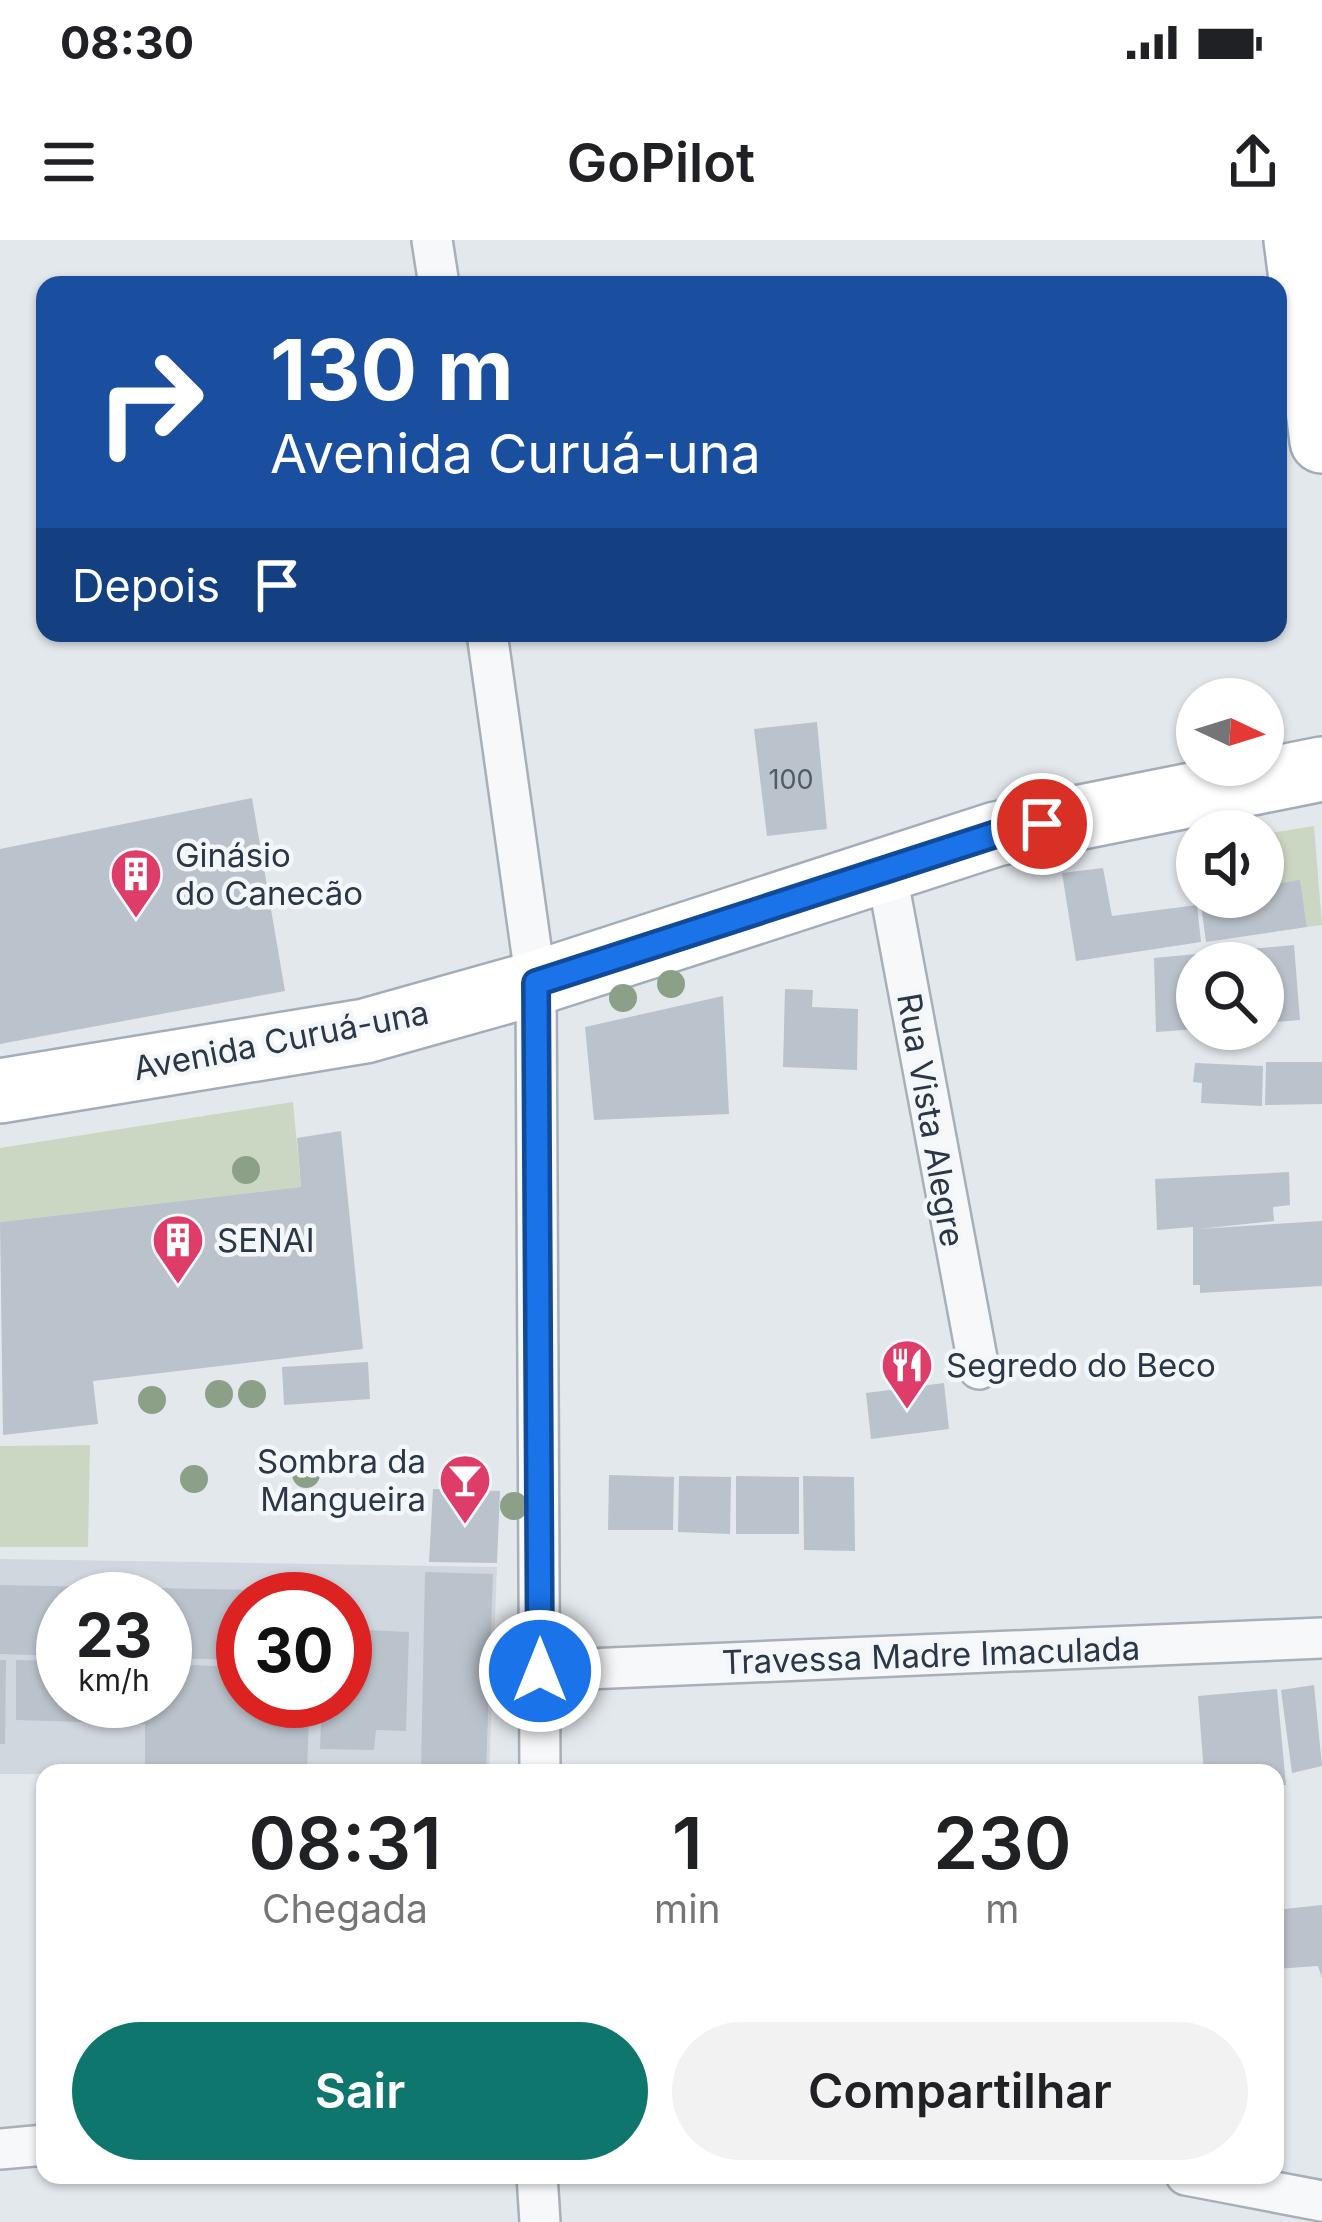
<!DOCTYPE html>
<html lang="pt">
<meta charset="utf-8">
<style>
body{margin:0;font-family:Inter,sans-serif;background:#f2f2f2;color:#202124;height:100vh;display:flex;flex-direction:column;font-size:45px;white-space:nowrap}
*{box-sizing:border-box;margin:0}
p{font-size:39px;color:#757577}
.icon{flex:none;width:66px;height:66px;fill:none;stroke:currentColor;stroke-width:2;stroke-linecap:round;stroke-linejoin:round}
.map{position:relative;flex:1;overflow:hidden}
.sheet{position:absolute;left:36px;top:1524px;width:1248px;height:420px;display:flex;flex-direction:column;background:#fff;border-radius:24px;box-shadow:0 3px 9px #0004}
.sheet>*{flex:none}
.banner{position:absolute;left:36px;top:36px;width:1251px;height:366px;border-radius:24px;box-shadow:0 3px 9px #0004;background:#1a4fa0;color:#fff;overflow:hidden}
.needle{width:78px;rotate:94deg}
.buttons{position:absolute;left:1176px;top:438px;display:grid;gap:24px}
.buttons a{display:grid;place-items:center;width:108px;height:108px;border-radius:50%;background:#fff;box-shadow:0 3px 9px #0004;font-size:60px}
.speed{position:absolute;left:36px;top:1332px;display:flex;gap:24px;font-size:60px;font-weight:700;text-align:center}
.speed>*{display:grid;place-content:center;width:156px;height:156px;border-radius:50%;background:#fff;box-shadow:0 3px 9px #0004;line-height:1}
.speed small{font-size:30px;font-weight:400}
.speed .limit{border:18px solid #d22;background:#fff;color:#111}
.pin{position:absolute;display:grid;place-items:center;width:102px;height:102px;color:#fff;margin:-51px;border:6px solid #fff;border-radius:50%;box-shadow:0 3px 12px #0007}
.me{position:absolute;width:132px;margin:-66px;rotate:0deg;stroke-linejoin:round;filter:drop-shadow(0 0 9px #0008)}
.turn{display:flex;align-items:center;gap:42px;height:252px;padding:0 36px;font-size:54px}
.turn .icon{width:156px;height:156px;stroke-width:2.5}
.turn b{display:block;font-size:84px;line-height:102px}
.then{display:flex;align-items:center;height:114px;padding:0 36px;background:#0003;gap:24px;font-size:45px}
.eta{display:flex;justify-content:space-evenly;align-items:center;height:204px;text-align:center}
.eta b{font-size:72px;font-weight:600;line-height:84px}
.primary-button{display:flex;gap:24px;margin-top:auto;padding:24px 36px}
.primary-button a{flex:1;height:138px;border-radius:72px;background:#0f766e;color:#fff;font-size:48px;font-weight:600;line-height:138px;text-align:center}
.primary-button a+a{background:#f2f2f2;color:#202124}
.status{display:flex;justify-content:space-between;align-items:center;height:84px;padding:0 60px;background:#fff;direction:ltr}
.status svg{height:33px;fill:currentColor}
header{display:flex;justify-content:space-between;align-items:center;height:156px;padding:0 36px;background:#fff;font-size:54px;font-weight:600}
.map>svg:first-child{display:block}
</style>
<div class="status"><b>08:30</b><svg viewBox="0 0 49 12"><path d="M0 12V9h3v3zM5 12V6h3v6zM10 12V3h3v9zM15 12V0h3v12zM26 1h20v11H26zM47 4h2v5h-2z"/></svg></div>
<header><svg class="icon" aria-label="menu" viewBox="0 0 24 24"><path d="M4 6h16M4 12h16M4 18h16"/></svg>GoPilot<svg class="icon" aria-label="share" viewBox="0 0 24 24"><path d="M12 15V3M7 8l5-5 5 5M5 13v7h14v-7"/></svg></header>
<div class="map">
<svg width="1322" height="1982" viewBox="0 0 1322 1982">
<rect width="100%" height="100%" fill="#e3e8ed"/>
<!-- built -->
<path fill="#d1d7df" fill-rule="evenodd" d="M 0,1319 L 497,1327 L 489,1533 L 0,1534 ZM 63,1359 L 165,1359 L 165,1461 L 63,1461 ZM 243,1359 L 345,1359 L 345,1461 L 243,1461 Z"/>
<!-- green -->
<path fill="#cbd7c3" d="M 1314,586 L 1322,685 L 1307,687 L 1300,641 L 1263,646 L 1263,594 Z
M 293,862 L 301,947 L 0,982 L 0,908 Z
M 90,1205 L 88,1307 L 0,1307 L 0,1206 Z"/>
<!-- building -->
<path fill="#bac2cb" d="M 817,482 L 827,589 L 767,596 L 754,489 Z
M 252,558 L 285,751 L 0,804 L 0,609 Z
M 1103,628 L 1112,676 L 1197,665 L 1201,702 L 1076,721 L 1062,633 Z
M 1300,640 L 1307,687 L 1206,702 L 1200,657 L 1263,657 L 1263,646 Z
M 1294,705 L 1300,780 L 1263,783 L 1263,723 L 1197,723 L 1197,789 L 1156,792 L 1154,718 Z
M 785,749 L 813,750 L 812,767 L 858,769 L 857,830 L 783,827 Z
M 723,756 L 729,874 L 594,880 L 585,787 Z
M 1266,822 L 1322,822 L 1322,864 L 1265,865 Z
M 1195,823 L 1263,826 L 1262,866 L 1201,863 L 1202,843 L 1193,842 Z
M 341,891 L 363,1109 L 93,1141 L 98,1184 L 3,1195 L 0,982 L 301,947 L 297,898 Z
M 1289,932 L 1290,965 L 1273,967 L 1274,981 L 1198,989 L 1322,981 L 1322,1046 L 1200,1053 L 1200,1045 L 1193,1045 L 1193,987 L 1157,990 L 1155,939 Z
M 368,1122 L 370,1159 L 284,1165 L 282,1127 Z
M 944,1143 L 949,1189 L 871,1199 L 866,1153 Z
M 609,1235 L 674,1237 L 673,1290 L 608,1290 Z
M 679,1236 L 731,1237 L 730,1294 L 678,1292 Z
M 736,1236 L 799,1237 L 799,1294 L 736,1294 Z
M 803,1236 L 854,1237 L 855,1311 L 804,1310 Z
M 433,1249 L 500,1251 L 497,1323 L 429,1322 Z
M 425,1332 L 493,1334 L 486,1532 L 421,1530 Z
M 0,1345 L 309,1351 L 309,1359 L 243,1359 L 243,1420 L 165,1418 L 165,1359 L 63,1359 L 63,1416 L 0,1414 Z
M 345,1389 L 409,1392 L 406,1491 L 376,1490 L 374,1510 L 320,1509 L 322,1461 L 345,1461 Z
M 0,1420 L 6,1420 L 5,1504 L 0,1504 Z
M 16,1420 L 63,1421 L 63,1461 L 165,1461 L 165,1424 L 243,1427 L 243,1461 L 259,1461 L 259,1475 L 309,1476 L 307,1532 L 145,1527 L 145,1484 L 16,1480 Z
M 1314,1445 L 1322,1526 L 1292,1533 L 1281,1450 Z
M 1277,1449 L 1286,1545 L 1275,1546 L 1275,1533 L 1204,1533 L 1198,1456 Z
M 1322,1665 L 1322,1738 L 1318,1726 L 1275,1729 L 1275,1670 Z"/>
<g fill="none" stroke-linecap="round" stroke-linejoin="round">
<!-- minor casing -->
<g stroke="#a7afb8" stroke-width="44">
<path id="minor" d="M 432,0 L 439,45
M 487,393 L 536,743 L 540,1533
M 886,630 L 979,1129
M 540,1431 L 1322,1398
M 0,1909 L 45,1905
M 537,1935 L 540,1982
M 1186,1935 L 1322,1961"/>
</g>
<!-- primary casing -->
<g stroke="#a1aeba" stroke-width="68">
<path id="primary" d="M 1296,0 L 1322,201
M 0,851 L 365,791 L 536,743 L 996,594 L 1322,529"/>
</g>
<!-- minor -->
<use href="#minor" stroke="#f7f8fa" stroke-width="39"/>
<!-- primary -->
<use href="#primary" stroke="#fff" stroke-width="63"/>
</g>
<!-- trees -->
<g fill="#8ba087">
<circle cx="671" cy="744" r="14"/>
<circle cx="623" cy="758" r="14"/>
<circle cx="246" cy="930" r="14"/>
<circle cx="219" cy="1154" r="14"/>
<circle cx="252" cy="1154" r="14"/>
<circle cx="152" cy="1160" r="14"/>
<circle cx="306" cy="1234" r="14"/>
<circle cx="194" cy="1239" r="14"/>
<circle cx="514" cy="1266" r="14"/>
</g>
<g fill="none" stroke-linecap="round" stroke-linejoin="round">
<!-- route casing -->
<g stroke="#114b97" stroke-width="30">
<path id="route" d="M 540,1431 L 536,743 L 996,594 L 1042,584"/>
</g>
<!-- route -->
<use href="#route" stroke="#1a73e8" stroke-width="21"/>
</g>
<!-- icons -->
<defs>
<g id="building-pin" transform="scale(2.7)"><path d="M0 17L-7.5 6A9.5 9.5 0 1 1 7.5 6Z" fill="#dd3d68" stroke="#f3f7f9"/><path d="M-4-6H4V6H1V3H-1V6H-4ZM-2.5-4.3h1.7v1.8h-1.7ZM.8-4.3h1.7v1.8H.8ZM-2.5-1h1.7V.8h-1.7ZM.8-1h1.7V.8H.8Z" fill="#fff"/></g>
<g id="restaurant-pin" transform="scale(2.7)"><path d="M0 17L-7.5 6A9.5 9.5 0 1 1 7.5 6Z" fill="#dd3d68" stroke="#f3f7f9"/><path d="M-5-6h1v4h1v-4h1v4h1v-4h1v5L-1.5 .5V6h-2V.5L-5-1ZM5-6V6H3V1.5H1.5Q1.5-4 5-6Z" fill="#fff"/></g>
<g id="bar-pin" transform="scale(2.7)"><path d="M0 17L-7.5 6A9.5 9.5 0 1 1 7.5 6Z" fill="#dd3d68" stroke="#f3f7f9"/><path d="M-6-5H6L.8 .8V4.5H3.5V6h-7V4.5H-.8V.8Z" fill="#fff"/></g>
</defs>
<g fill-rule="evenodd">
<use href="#building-pin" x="136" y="634"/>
<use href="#building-pin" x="178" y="1000"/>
<use href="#restaurant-pin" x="907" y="1125"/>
<use href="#bar-pin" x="465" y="1240"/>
</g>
<g text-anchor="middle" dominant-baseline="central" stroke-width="9" stroke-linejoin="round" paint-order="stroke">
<!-- number labels -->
<g font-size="27" fill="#4d5a68">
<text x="791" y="539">100</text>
</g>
<!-- poi labels -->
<g font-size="33" fill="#293747" stroke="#f3f7f9" text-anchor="start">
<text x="175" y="615">Ginásio<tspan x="175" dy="38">do Canecão</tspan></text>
<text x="217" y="1000">SENAI</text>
<text x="946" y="1125">Segredo do Beco</text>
<text x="426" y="1221" text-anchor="end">Sombra da<tspan x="426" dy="38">Mangueira</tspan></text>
</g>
<!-- street labels -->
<g font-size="33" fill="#293747" stroke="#f3f7f9">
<text transform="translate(281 800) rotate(-11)">Avenida Curuá-una</text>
<text transform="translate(931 880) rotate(80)">Rua Vista Alegre</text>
<text transform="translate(931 1415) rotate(-2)">Travessa Madre Imaculada</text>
</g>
</g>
</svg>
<div class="buttons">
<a><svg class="needle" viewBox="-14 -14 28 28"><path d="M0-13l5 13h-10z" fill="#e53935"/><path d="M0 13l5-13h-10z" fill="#757577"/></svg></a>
<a><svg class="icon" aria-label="sound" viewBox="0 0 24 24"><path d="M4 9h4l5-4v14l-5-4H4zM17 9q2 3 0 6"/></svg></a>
<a><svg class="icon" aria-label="search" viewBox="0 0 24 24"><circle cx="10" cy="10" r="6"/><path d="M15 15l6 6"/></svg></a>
</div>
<div class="speed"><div>23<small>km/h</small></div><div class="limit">30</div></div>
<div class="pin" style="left:1042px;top:584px;background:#d93025"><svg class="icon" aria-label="arrive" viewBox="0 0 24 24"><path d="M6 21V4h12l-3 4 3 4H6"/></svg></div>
<svg class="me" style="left:540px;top:1431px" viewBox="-20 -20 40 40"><circle r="17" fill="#1a73e8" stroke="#fff" stroke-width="3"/><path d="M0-11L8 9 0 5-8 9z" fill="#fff"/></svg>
<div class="banner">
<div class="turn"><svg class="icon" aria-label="right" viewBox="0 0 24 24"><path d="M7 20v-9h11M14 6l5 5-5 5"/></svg><div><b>130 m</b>Avenida Curuá-una</div></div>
<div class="then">Depois<svg class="icon" aria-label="arrive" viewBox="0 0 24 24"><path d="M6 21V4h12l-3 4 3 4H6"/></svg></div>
</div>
<section class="sheet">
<div class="eta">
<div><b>08:31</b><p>Chegada</p></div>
<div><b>1</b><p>min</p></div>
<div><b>230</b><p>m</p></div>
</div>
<div class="primary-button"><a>Sair</a><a>Compartilhar</a></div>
</section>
</div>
